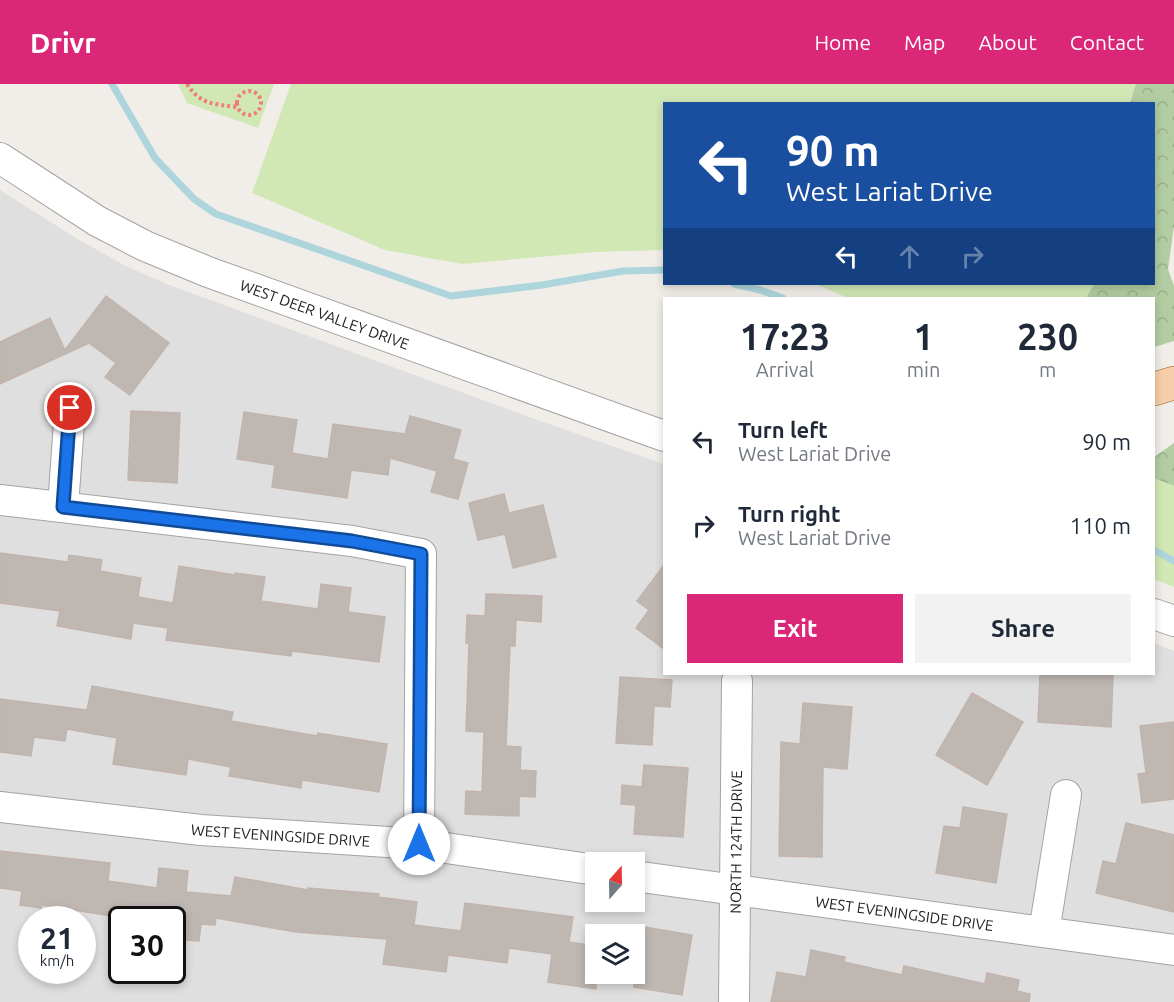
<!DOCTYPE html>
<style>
body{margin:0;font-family:Ubuntu,sans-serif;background:#f2f2f3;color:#1f2937;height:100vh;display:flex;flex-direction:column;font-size:22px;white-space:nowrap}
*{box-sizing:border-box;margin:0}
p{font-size:20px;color:#747a83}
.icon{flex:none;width:33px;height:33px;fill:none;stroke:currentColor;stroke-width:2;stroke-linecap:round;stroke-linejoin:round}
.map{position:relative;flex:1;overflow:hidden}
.panel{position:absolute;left:663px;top:213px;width:492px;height:378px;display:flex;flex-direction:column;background:#fff;border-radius:0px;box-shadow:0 3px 9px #0003}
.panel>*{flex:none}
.hud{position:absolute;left:663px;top:18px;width:492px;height:183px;border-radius:0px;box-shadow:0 3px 9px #0003;background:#1a4fa0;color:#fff;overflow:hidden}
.needle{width:39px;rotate:20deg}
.fabs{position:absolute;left:585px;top:768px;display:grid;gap:12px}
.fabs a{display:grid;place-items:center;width:60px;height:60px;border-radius:0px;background:#fff;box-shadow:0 3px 9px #0003;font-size:30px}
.speed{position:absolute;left:18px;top:822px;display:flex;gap:12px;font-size:30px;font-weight:700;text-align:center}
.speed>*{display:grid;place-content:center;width:78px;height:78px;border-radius:50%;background:#fff;box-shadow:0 3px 9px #0003;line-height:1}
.speed small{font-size:15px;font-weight:400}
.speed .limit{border:3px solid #111;border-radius:9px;background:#fff;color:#111}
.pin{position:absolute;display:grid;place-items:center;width:51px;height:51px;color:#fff;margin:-26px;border:3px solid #fff;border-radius:50%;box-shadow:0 2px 6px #0007}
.me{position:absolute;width:66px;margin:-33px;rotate:0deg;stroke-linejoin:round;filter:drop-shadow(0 0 4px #0008)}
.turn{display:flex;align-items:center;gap:21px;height:126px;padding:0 24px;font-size:27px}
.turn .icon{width:78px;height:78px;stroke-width:2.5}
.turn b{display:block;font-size:42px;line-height:51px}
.lanes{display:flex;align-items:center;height:57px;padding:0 24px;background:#0003;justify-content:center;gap:30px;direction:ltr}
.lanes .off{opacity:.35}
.eta{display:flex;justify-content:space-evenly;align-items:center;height:102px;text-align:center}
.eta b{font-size:36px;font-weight:700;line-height:42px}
.cta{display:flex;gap:12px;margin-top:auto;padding:12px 24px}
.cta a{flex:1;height:69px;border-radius:0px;background:#db2777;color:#fff;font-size:24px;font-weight:700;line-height:69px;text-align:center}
.cta a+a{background:#f2f2f3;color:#1f2937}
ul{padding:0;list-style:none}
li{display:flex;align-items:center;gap:18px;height:84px;padding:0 24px}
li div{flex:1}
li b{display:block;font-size:22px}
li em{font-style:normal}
header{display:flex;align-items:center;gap:36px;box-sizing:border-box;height:84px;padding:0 30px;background:#db2777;color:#fff}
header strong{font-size:28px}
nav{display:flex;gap:33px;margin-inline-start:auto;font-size:21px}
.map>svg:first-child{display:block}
</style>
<header>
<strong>Drivr</strong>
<nav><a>Home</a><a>Map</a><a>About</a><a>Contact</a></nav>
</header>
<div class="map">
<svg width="1174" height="918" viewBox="0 0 1174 918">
<defs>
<pattern id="forest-crowns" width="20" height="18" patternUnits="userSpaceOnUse" patternTransform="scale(1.5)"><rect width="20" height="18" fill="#b2cda1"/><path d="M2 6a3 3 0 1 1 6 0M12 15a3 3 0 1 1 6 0" fill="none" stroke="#99b08a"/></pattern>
</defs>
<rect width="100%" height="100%" fill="#f1eee9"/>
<!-- residential -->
<path fill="#e0dfdf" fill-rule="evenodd" d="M 0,106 L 76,154 L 124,181 L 167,200 L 529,333 L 664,380 L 664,590 L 1154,590 L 1154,559 L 1174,567 L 1174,918 L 0,918 ZM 596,778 L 634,778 L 634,818 L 596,818 ZM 32,836 L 82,836 L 82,886 L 32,886 ZM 122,836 L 172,836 L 172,886 L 122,886 ZM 596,850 L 634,850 L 634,890 L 596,890 Z"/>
<!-- grass -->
<path fill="#d1e7b4" d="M 178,0 L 274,0 L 258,44 L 187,19 Z
M 291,0 L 1136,0 L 1130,20 L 664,20 L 664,166 L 595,168 L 462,180 L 385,166 L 252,109 Z
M 815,200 L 1094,200 L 1086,214 L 848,214 Z
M 1154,394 L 1174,402 L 1174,503 L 1154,495 Z"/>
<!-- forest -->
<path fill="url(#forest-crowns)" d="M 1136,0 L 1174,0 L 1174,142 L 1168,185 L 1174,202 L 1174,257 L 1154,263 L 1154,214 L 1086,214 L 1094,200 L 1154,200 L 1154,20 L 1130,19 Z
M 1174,359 L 1174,402 L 1154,394 L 1154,373 Z"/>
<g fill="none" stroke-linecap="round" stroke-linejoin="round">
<!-- stream -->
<path stroke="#add5db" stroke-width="7" d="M 112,0 L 155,74 L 194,115 L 216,130 L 451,212 L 542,201 L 623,187 L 664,186
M 734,200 L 760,206 L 783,214
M 1154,466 L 1174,477"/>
</g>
<!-- building -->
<path fill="#bfb7b2" stroke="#c2b4ac" stroke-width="1.5" d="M 106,212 L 169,259 L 130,311 L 105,293 L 116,279 L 89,259 L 0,300 L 0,258 L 50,234 L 65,266 Z
M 131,327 L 180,329 L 177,399 L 128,396 Z
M 244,328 L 297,336 L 292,369 L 328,375 L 333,340 L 405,350 L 410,332 L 461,346 L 453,375 L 468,379 L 458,415 L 431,408 L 437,387 L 390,374 L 388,391 L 351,386 L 347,414 L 272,403 L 275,381 L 237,375 Z
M 504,410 L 509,429 L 543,421 L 556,473 L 513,484 L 505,450 L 478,456 L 469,419 Z
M 0,469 L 68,478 L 69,471 L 102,476 L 100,487 L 141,494 L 138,513 L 173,519 L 179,482 L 235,491 L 235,489 L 265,493 L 261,517 L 318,525 L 321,500 L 351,504 L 348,528 L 385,533 L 379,578 L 292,567 L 291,572 L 166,556 L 168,544 L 133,539 L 131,555 L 57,542 L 60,527 L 0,519 Z
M 664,481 L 664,565 L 636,544 L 649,526 L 637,517 Z
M 486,510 L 542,512 L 541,538 L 516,536 L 515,562 L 510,562 L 506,662 L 521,663 L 520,686 L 536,687 L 535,713 L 519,712 L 519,732 L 465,730 L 466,707 L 482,708 L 484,648 L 466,647 L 469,560 L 466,559 L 467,531 L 485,532 Z
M 1040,590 L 1113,590 L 1111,643 L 1038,638 Z
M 620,593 L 672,596 L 670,623 L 654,622 L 652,661 L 616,659 Z
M 92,602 L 233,628 L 231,637 L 317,652 L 318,649 L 387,660 L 379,708 L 302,696 L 301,704 L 229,692 L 231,683 L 188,675 L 186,691 L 113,680 L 117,654 L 67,645 L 65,657 L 34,653 L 31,672 L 0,668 L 0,615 L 87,626 Z
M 972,609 L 1023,638 L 987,701 L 936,671 Z
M 803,619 L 852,623 L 847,685 L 823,683 L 822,773 L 779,772 L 781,658 L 800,660 Z
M 1174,638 L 1174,715 L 1142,719 L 1138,690 L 1146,689 L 1140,642 Z
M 644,681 L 688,684 L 683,753 L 634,750 L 636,721 L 621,720 L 622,701 L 642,703 Z
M 963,723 L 1007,730 L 996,799 L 936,789 L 944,742 L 960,744 Z
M 1126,739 L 1174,751 L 1174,828 L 1096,809 L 1103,777 L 1116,780 Z
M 0,767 L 110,779 L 108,797 L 157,804 L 159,784 L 188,787 L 186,808 L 231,812 L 235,793 L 308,806 L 308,804 L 379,810 L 378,813 L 417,818 L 414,841 L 461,847 L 465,819 L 573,833 L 569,858 L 596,862 L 596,905 L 548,898 L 552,870 L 509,864 L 507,879 L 448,871 L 446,888 L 383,880 L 387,855 L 296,848 L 216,834 L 215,841 L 201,840 L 199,857 L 172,855 L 172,836 L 137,836 L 42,821 L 41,824 L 20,821 L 22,807 L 0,804 Z
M 645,843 L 692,851 L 682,911 L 634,903 L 634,855 L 643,857 Z
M 811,866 L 845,873 L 844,878 L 902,891 L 904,882 L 985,900 L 987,889 L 1019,896 L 1017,907 L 1030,910 L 1029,918 L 771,918 L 777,888 L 806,893 Z"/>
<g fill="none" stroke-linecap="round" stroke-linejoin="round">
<!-- minor casing -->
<g stroke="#a3a3a3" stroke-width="32">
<g id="minor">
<path id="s1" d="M 0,74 L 97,137 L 145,162 L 208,188 L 664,352"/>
<path d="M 0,416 L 352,457 L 421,470 L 419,760"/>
<path d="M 63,423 L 70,324"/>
<path d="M 1154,530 L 1174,537"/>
<path id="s2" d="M 0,723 L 201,746 L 419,760 L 596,786"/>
<path id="s3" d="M 634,792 L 1174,866"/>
<path d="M 1044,848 L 1066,711"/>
<path id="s4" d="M 734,918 L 737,597"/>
</g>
</g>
<!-- major casing -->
<g stroke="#955b0b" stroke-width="34">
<path id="major" d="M 1154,305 L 1174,299"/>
</g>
<!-- path -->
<path stroke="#f17d7b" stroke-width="4" stroke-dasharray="3 3" stroke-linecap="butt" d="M 187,0 C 200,21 215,20 237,23
M237 19a12 12 0 1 1 24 0a12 12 0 1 1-24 0Z"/>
<!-- minor -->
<use href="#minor" stroke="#fff" stroke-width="30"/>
<!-- major -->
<use href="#major" stroke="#f6cea9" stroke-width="33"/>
</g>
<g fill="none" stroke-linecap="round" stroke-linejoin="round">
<!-- route casing -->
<g stroke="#114b97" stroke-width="15">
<path id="route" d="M 70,324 L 63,423 L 352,457 L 421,470 L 419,760"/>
</g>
<!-- route -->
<use href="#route" stroke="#1a73e8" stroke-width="10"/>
</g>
<g text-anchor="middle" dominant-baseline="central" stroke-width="4.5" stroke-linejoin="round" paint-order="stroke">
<!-- street labels -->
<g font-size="15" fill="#222" stroke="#fff">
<text stroke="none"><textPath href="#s1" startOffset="362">WEST DEER VALLEY DRIVE</textPath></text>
<text stroke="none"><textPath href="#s2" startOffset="282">WEST EVENINGSIDE DRIVE</textPath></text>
<text stroke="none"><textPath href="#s4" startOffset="160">NORTH 124TH DRIVE</textPath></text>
<text stroke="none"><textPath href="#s3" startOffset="273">WEST EVENINGSIDE DRIVE</textPath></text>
</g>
</g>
</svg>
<div class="fabs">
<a><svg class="needle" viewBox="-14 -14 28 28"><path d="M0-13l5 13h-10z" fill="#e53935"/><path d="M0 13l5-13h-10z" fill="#747a83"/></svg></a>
<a><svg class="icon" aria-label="layers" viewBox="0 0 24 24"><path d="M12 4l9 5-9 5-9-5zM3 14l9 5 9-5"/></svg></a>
</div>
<div class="speed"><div>21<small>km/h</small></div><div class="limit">30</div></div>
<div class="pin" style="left:70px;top:324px;background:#d93025"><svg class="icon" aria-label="arrive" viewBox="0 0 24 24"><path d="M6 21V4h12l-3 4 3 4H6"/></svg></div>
<svg class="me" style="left:419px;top:760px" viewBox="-20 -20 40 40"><circle r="19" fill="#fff"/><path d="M0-13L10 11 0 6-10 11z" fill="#1a73e8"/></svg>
<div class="hud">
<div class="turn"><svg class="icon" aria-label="left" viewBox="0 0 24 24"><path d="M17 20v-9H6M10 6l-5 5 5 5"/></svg><div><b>90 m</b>West Lariat Drive</div></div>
<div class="lanes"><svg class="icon" aria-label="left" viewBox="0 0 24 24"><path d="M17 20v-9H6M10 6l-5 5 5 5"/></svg><svg class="icon off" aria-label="ahead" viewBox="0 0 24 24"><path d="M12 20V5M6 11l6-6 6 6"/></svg><svg class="icon off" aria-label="right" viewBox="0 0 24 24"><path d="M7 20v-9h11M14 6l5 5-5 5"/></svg></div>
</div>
<section class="panel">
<div class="eta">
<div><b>17:23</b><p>Arrival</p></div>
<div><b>1</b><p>min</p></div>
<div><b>230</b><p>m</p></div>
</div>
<ul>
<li><svg class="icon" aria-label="left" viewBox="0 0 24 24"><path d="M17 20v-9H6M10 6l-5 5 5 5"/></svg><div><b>Turn left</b><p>West Lariat Drive</p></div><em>90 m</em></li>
<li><svg class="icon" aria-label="right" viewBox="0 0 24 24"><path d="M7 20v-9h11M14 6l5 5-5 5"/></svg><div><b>Turn right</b><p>West Lariat Drive</p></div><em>110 m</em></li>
</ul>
<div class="cta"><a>Exit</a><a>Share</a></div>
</section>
</div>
